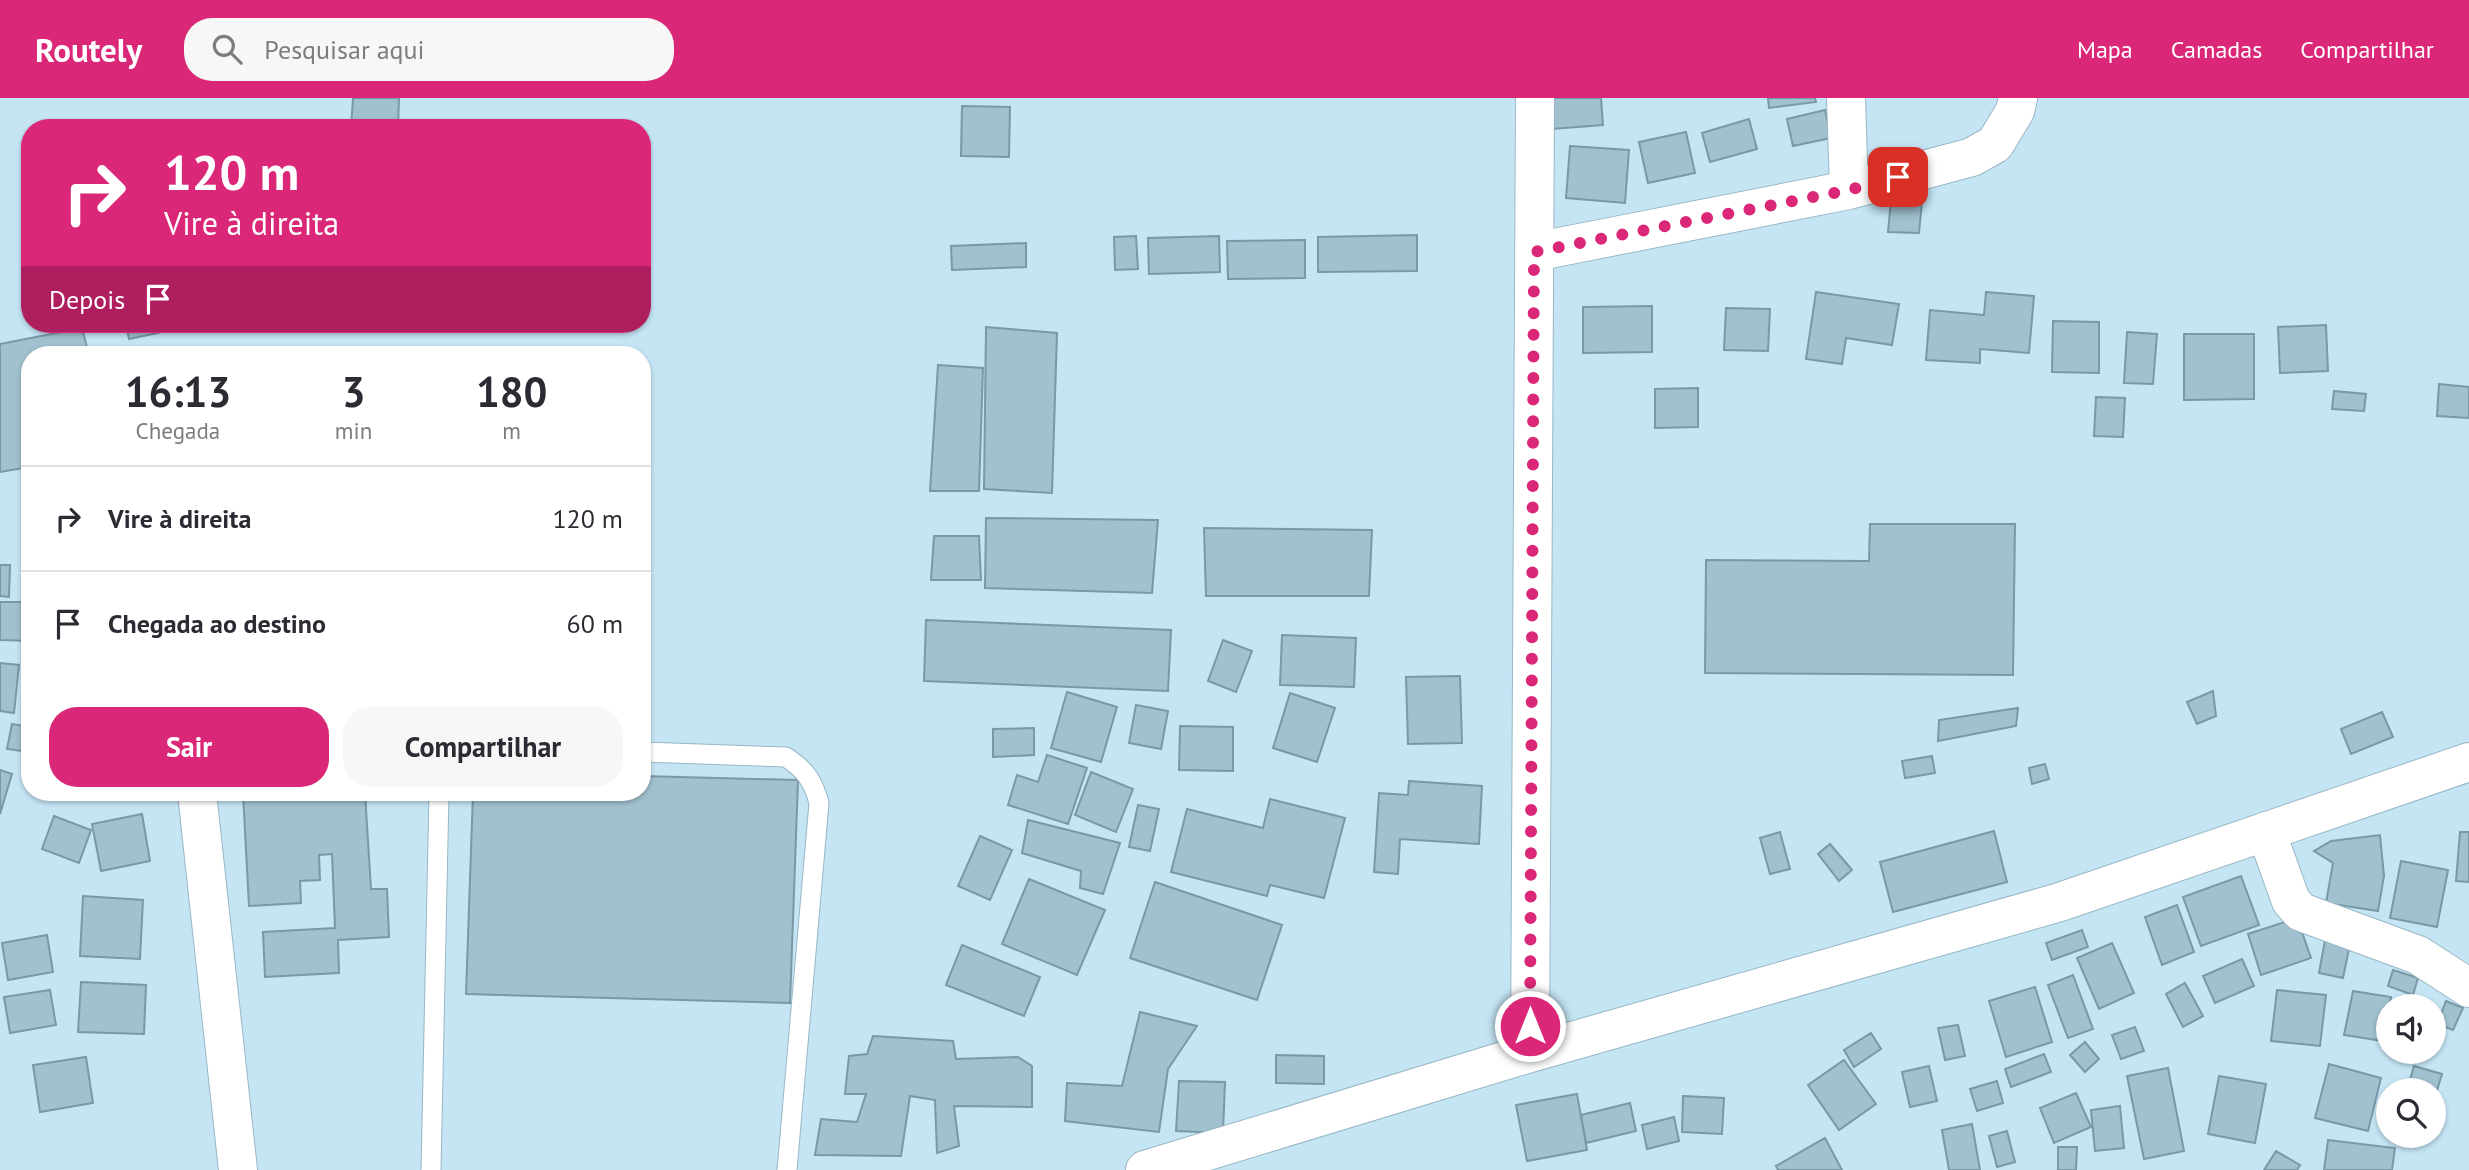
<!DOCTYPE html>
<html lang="pt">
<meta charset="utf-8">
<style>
body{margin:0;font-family:"PT Sans",sans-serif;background:#f7f7f7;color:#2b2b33;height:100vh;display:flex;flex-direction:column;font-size:26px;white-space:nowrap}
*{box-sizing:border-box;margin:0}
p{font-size:23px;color:#7c7c81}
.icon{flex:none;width:38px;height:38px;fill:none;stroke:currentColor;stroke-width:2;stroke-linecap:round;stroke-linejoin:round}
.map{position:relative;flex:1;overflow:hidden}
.drawer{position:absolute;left:21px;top:248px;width:630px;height:455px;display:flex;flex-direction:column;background:#fff;border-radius:28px;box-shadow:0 2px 5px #0004}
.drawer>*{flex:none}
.top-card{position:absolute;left:21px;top:21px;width:630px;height:214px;border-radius:28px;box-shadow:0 2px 5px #0004;background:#db2777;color:#fff;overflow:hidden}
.controls{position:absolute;left:2376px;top:896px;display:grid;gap:14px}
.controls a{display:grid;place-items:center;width:70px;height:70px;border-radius:50%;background:#fff;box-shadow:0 2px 5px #0004;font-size:35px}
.pin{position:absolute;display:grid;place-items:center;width:60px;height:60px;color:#fff;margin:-30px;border-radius:14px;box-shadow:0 4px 10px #0006}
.me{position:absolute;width:77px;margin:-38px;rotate:0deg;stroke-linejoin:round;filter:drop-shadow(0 0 5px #0008)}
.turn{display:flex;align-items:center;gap:24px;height:147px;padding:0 28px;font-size:32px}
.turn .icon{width:91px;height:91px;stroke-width:2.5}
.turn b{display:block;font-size:49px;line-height:60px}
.then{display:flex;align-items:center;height:66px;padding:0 28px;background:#0003;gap:14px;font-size:26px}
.eta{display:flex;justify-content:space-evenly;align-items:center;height:119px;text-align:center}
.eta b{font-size:42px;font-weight:800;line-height:49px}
.cta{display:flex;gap:14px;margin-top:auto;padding:14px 28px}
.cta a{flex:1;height:80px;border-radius:28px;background:#db2777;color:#fff;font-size:28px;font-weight:800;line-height:80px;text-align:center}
.cta a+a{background:#f7f7f7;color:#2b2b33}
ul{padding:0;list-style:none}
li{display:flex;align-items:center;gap:21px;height:105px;padding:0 28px;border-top:2px solid #e1e1e2}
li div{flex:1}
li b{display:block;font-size:26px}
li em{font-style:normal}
header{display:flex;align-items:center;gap:42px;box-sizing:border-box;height:98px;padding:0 35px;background:#db2777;color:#fff}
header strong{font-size:33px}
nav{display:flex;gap:38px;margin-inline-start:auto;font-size:24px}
.search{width:490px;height:63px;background:#f7f7f7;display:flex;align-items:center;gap:18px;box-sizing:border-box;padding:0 24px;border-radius:28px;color:#7c7c81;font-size:26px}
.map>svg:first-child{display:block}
</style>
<header>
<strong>Routely</strong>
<div class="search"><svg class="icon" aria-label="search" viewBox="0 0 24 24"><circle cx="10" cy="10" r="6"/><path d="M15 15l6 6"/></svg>Pesquisar aqui</div>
<nav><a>Mapa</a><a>Camadas</a><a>Compartilhar</a></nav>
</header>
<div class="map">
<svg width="2469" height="1072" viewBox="0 0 2469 1072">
<rect width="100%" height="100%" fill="#c5e5f5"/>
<!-- building -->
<path fill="#a1c1cf" stroke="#7a98a6" stroke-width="2" d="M 353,0 L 399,0 L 398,30 L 351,30 Z
M 1549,0 L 1601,0 L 1603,27 L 1552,31 Z
M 1768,0 L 1815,0 L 1816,4 L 1769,10 Z
M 962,8 L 1010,9 L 1009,59 L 961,58 Z
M 1825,12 L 1831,40 L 1793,48 L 1787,21 Z
M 1749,21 L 1757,51 L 1710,64 L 1702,35 Z
M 1686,34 L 1695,75 L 1648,85 L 1639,44 Z
M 1570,48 L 1629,52 L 1625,105 L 1566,100 Z
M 1892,91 L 1923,93 L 1919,135 L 1888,134 Z
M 1417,137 L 1417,173 L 1318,174 L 1318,139 Z
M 1136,138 L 1138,171 L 1115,172 L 1114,139 Z
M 1219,138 L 1220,174 L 1149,176 L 1148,140 Z
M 1305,142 L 1305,180 L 1228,181 L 1227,143 Z
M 1026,145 L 1026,169 L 952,172 L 951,148 Z
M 1816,194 L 1899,206 L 1892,247 L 1846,240 L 1842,266 L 1806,261 Z
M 1986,194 L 2034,198 L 2029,255 L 1980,251 L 1980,265 L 1926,262 L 1930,212 L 1984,217 Z
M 1652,208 L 1652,254 L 1583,255 L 1583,209 Z
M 1726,210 L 1770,211 L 1768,253 L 1724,252 Z
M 2053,223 L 2099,224 L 2099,275 L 2052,274 Z
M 126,226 L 166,226 L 167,233 L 129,241 Z
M 2326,227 L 2328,273 L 2280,275 L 2278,229 Z
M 986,229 L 1057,235 L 1052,395 L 984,391 Z
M 82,230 L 89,257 L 30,257 L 30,369 L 0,374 L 0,246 Z
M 2127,234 L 2157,236 L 2153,286 L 2124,285 Z
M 2184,236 L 2254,236 L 2254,301 L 2184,302 Z
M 938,267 L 983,270 L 979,393 L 930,393 Z
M 2439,286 L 2469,289 L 2469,320 L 2437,318 Z
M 1698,290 L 1698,329 L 1655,330 L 1655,291 Z
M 2334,293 L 2366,296 L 2364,313 L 2332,311 Z
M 2096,299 L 2125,300 L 2123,339 L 2094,338 Z
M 986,420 L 1158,422 L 1152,495 L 985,490 Z
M 1870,426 L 2015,426 L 2013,577 L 1705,575 L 1706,462 L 1869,463 Z
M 1204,430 L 1372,432 L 1369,498 L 1206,498 Z
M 934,438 L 979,438 L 981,482 L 931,482 Z
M 0,467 L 10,467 L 9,499 L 0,498 Z
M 0,504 L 30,504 L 30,543 L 0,542 Z
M 926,522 L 1171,532 L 1168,593 L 924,583 Z
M 1282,537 L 1356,540 L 1354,589 L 1280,587 Z
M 1223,542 L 1252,553 L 1236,594 L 1208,583 Z
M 0,565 L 19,567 L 14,615 L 0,613 Z
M 1460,578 L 1462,645 L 1408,646 L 1406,579 Z
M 2213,593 L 2216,618 L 2197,626 L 2187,604 Z
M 1067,594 L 1117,609 L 1101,664 L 1051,650 Z
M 1290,595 L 1335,610 L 1317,664 L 1273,650 Z
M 1136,607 L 1168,613 L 1161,651 L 1129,645 Z
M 2018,610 L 2016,628 L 1938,643 L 1939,622 Z
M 2382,614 L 2393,639 L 2351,656 L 2341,631 Z
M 12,626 L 30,629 L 30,654 L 7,651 Z
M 1180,628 L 1233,629 L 1233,673 L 1179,672 Z
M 1034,630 L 1034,657 L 993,659 L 993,631 Z
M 1047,657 L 1087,670 L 1068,726 L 1008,707 L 1017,677 L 1038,684 Z
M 1932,658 L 1935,675 L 1905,680 L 1902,663 Z
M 2045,666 L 2049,681 L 2032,686 L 2029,670 Z
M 0,672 L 12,676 L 0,716 Z
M 1091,674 L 1133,691 L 1116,734 L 1075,717 Z
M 642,678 L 798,682 L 790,905 L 466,896 L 473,695 L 642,695 Z
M 1409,683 L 1482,688 L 1479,746 L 1400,741 L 1398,776 L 1374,774 L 1379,695 L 1408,697 Z
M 243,695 L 365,695 L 371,791 L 387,791 L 389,839 L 338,842 L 339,875 L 265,879 L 263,834 L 335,830 L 332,756 L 319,757 L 320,782 L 300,783 L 301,805 L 249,808 Z
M 1270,701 L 1345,720 L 1324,800 L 1270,787 L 1267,798 L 1171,774 L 1187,711 L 1263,730 Z
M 1138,707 L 1159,711 L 1150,753 L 1129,749 Z
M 142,716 L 150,763 L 101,773 L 92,726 Z
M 54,718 L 91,732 L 79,765 L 42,751 Z
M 1028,722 L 1120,745 L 1103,796 L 1080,790 L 1081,773 L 1022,755 Z
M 1994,733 L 2007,784 L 1893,814 L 1880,764 Z
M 1780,734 L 1790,771 L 1770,776 L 1760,740 Z
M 2460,734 L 2469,734 L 2469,784 L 2456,783 Z
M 2380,737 L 2384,778 L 2378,813 L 2326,805 L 2333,765 L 2314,753 L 2331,743 Z
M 980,738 L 1012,752 L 990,802 L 958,788 Z
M 1830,746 L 1852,772 L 1839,783 L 1818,756 Z
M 2401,763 L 2448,772 L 2437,829 L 2390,820 Z
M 2241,778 L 2259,827 L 2201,848 L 2183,799 Z
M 1029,781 L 1105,812 L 1077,877 L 1002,846 Z
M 1155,784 L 1282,827 L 1257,902 L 1130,860 Z
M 83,798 L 143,802 L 140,861 L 80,858 Z
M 2177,807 L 2194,854 L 2162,867 L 2145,819 Z
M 2297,820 L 2311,860 L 2261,877 L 2248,836 Z
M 2082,832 L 2088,849 L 2052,862 L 2046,845 Z
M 47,837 L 53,874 L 8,882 L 2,845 Z
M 2326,837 L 2351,841 L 2343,880 L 2319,875 Z
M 2112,845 L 2134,895 L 2099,911 L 2077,860 Z
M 962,847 L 1040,879 L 1024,918 L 946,887 Z
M 2242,861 L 2254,888 L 2215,905 L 2203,878 Z
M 2393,872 L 2418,880 L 2413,897 L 2388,888 Z
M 2073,877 L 2093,931 L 2068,940 L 2048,887 Z
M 81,884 L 146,887 L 144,936 L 78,934 Z
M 2185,885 L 2203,918 L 2183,929 L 2166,896 Z
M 2035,889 L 2052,944 L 2006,959 L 1989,903 Z
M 50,892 L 56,927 L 10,935 L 4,899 Z
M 2277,892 L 2326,897 L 2320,948 L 2271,943 Z
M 2353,893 L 2391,899 L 2383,943 L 2344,937 Z
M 2446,903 L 2463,910 L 2453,932 L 2437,926 Z
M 1140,914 L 1197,928 L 1168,971 L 1159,1034 L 1065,1023 L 1067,985 L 1122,988 Z
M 1958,927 L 1965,958 L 1945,962 L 1938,930 Z
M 2135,929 L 2144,953 L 2121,961 L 2112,937 Z
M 1871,935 L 1881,951 L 1854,969 L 1844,952 Z
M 873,938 L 953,943 L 956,961 L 1018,959 L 1032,968 L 1032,1009 L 954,1008 L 959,1048 L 937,1055 L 935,1002 L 910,998 L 901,1058 L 815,1057 L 821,1021 L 857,1024 L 866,996 L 845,996 L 849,958 L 867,956 Z
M 2085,944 L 2099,961 L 2085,974 L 2070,957 Z
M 2044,956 L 2051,974 L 2011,989 L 2005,971 Z
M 1276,957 L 1324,958 L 1324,986 L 1276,985 Z
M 86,959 L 93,1005 L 40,1014 L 33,967 Z
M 1844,962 L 1876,1006 L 1839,1032 L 1808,987 Z
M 2329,966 L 2381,980 L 2368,1033 L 2315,1020 Z
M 1929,968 L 1937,1003 L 1910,1009 L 1902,974 Z
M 2414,968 L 2442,976 L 2434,1002 L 2434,992 L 2407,992 Z
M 2168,970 L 2184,1053 L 2144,1061 L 2127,978 Z
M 2219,978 L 2266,986 L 2255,1045 L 2208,1036 Z
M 1179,983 L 1225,984 L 1223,1035 L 1176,1033 Z
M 1997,983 L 2003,1005 L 1977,1013 L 1970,991 Z
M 2076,995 L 2091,1029 L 2054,1045 L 2040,1010 Z
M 1577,996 L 1587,1052 L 1527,1063 L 1516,1007 Z
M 1683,998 L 1724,1000 L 1722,1036 L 1682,1034 Z
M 1630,1005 L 1636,1033 L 1586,1045 L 1581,1017 Z
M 2120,1008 L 2124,1050 L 2095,1053 L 2091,1012 Z
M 1674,1019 L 1679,1043 L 1647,1051 L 1642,1027 Z
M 1972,1026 L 1980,1072 L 1949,1072 L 1942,1032 Z
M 2007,1033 L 2015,1064 L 1997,1069 L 1989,1038 Z
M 1825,1040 L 1842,1072 L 1778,1072 L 1776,1068 Z
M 2328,1042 L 2395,1050 L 2392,1072 L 2324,1072 Z
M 2058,1049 L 2077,1049 L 2076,1072 L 2058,1072 Z
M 2276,1053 L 2300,1067 L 2297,1072 L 2264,1072 Z"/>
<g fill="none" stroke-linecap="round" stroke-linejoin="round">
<!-- lane casing -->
<g stroke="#98b7c5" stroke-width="21">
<path id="lane" d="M 642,654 L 786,659 C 805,672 813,682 819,705 L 787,1072
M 431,1072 L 439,695"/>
</g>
<!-- street casing -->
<g stroke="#98b7c5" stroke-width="40">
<path id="street" d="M 1846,0 L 1849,92
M 1534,154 L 1849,92 L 1972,59 L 1995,46 L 2015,13 L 2018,0
M 197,695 L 238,1072
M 2266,733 L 2291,803 L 2301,814 L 2418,857 L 2469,890
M 1530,955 L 1535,0
M 1145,1072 L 1530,955 L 2060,804 L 2469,664"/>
</g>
<!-- lane -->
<use href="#lane" stroke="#fff" stroke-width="19"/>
<!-- street -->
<use href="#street" stroke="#fff" stroke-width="38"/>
</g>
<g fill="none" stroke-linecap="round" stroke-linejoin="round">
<!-- route -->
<path stroke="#db2777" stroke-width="12" stroke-dasharray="0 21.6" d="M 1530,928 L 1534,154 L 1849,92 L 1898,79"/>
</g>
</svg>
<div class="controls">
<a><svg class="icon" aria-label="sound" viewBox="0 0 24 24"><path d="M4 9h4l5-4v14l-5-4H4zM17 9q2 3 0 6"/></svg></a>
<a><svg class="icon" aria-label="search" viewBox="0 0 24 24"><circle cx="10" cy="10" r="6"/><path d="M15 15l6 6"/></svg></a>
</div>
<div class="pin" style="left:1898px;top:79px;background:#d93025"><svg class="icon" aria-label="arrive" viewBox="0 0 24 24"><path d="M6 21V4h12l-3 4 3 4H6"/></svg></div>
<svg class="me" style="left:1530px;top:928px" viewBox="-20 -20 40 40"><circle r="17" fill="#db2777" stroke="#fff" stroke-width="3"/><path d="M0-11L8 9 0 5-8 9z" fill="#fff"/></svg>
<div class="top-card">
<div class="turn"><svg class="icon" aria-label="right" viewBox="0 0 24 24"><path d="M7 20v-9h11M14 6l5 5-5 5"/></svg><div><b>120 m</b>Vire à direita</div></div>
<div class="then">Depois<svg class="icon" aria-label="arrive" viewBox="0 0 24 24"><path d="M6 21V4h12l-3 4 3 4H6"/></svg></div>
</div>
<section class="drawer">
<div class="eta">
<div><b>16:13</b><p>Chegada</p></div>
<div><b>3</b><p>min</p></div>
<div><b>180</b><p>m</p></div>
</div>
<ul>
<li><svg class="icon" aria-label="right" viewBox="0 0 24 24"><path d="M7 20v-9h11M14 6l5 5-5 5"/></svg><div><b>Vire à direita</b></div><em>120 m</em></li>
<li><svg class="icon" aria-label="arrive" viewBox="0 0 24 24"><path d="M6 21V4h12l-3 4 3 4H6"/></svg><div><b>Chegada ao destino</b></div><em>60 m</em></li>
</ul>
<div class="cta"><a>Sair</a><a>Compartilhar</a></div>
</section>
</div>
